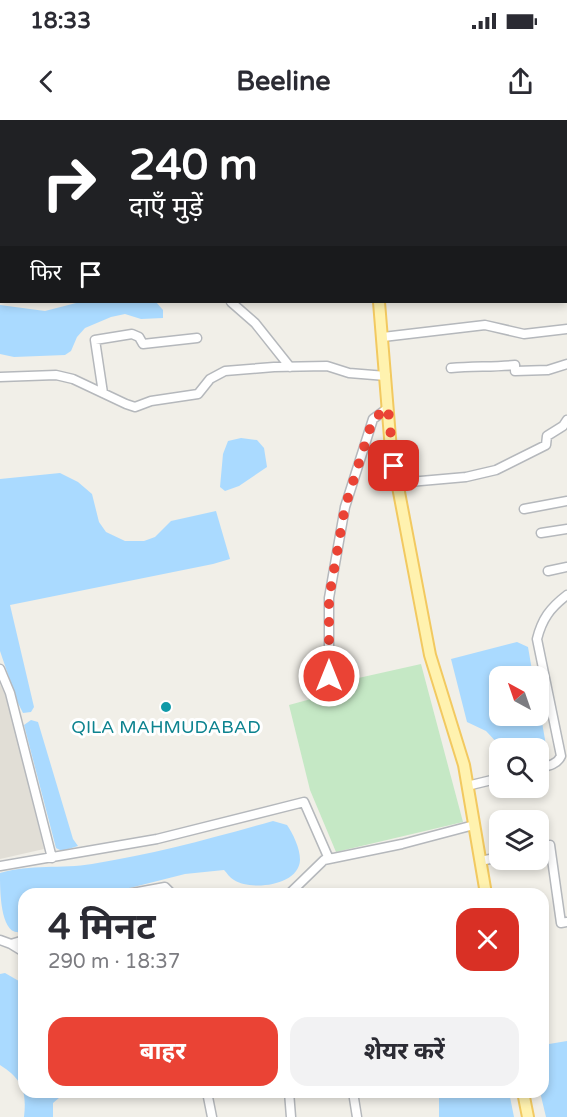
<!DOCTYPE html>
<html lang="hi">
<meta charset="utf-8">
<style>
body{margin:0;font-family:"Varela Round","Noto Sans Devanagari",sans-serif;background:#f2f2f3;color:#2b2b33;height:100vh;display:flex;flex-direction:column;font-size:22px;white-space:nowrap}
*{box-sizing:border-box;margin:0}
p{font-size:20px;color:#7c7c81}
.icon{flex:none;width:33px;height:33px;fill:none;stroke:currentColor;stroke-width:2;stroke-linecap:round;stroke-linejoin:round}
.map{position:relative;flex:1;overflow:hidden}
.drawer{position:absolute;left:18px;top:768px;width:531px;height:210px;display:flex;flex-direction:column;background:#fff;border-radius:18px;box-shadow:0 3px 9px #0003}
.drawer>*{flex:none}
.top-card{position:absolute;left:0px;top:0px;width:567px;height:183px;box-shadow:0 3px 9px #0003;background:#202124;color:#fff;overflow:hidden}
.needle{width:39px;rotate:320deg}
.buttons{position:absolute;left:489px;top:546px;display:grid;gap:12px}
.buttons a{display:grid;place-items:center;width:60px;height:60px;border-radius:12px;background:#fff;box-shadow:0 3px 9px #0003;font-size:30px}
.pin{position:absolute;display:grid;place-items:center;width:51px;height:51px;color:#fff;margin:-26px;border-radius:12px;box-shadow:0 3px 9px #0006}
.me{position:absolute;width:66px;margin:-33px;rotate:0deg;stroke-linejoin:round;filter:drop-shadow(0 0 4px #0008)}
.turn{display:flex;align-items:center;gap:21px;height:126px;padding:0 30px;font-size:27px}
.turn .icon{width:78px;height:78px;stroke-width:2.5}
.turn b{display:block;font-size:42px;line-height:51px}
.then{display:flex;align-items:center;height:57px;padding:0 30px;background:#0003;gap:12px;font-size:22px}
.round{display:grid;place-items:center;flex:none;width:63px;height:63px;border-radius:18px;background:#f2f2f3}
.headline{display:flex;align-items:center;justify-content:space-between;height:102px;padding:0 30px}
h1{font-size:36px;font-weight:700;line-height:45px}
.primary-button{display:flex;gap:12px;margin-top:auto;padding:12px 30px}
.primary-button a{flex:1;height:69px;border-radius:18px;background:#ea4335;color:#fff;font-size:24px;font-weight:700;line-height:69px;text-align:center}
.primary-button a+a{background:#f2f2f3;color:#2b2b33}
.status{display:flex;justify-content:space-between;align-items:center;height:42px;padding:0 30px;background:#fff;direction:ltr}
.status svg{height:16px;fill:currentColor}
header{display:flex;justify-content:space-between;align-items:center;height:78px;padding:0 30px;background:#fff;font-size:27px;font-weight:700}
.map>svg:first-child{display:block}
</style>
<div class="status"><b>18:33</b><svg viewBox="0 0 49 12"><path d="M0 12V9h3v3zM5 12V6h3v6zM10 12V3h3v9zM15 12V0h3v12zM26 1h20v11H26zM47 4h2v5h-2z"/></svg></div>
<header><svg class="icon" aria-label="back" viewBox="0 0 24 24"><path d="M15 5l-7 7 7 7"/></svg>Beeline<svg class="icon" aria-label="share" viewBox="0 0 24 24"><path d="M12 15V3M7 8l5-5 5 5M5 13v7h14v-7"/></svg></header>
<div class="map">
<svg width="567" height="997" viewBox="0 0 567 997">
<rect width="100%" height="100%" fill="#f1efe8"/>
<!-- education -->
<path fill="#e1ded6" d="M 0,564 L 7,578 L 44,729 L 0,739 Z"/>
<!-- green -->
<path fill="#c5e8c5" d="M 421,544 L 463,702 L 336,732 L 310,670 L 289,585 L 311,579 L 336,563 Z"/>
<!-- water -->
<path fill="#aadaff" d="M 80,182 L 156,182 L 163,190 L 163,198 L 141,199 L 125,194 L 111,197 L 85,208 L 77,217 L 71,231 L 65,235 L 14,237 L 0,234 L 0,185 L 45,191 Z
M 241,318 L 257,320 L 264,328 L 267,347 L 239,366 L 225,371 L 220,367 L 223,334 L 228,321 Z
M 60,353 L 78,362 L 92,374 L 99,402 L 106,412 L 125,421 L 144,421 L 155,417 L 171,401 L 216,391 L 230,439 L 213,444 L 10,485 L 34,587 L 31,592 L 23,593 L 17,581 L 0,531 L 0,359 Z
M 517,522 L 528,527 L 533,556 L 500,556 L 500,596 L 538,596 L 539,585 L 548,637 L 539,641 L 538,628 L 502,628 L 486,611 L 467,602 L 451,539 Z
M 31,600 L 38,602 L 73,719 L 78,726 L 62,731 L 56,728 L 24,605 Z
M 273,701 L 287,705 C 293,714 300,728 300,740 C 299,766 251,771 234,760 C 230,758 227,753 224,750 L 185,754 L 106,774 L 24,774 L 24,811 C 0,821 0,771 0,753 C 30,744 62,749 92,744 C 154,734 213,718 273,701 Z
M 5,853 L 24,864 L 24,972 L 66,972 L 53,983 L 53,997 L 24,997 C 27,971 22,959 0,945 L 0,854 Z
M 567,921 L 567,997 L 546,997 L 540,972 L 543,972 L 543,925 Z
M 439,972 L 509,972 L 514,997 L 439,997 Z"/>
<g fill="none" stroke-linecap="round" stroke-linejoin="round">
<!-- minor casing -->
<g stroke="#b5b8bc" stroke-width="11">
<path id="minor" d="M 141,0 L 141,2
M 220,0 L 220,2
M 276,0 L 276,2
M 486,0 L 487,2
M 556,0 L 556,2
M 422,2 L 424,0
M 566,16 L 567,18
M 566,103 L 567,103
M 566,126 L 567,127
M 0,136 L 2,136
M 231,182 L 255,203 L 290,247
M 383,217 L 485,205 L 524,214 L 567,209
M 451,248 C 472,246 493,247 515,245 L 515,251 L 548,250 L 567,244
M 0,257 L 56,255 L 73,259 L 126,284 L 135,287 L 151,281 L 198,274 L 210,259 L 225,251 L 274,247 L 327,246 L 349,253 L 386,256
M 103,273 L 95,220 L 132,214 L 139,217 L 143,224 L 197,218
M 398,363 L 466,357 L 496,350 L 546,325 L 547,316 L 563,306 L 567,300
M 524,389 L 567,381
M 541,413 L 567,409
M 548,451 L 567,447
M 0,549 L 10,573 L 52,738
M 329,556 L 329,478 L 345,387 L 373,299 L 388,288
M 538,648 C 547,646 557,645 561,636 L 537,519 C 542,499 550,488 567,475
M 467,666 L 500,658
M 538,728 L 550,725 L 561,803 L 567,802
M 480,741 L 500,737
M 0,746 L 157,719 L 304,682 L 329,739
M 127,774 L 165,767 L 172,774
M 289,774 L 324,740 L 402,724 L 474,705
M 0,820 L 11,824 L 24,832
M 11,824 L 24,820
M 207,972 L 212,997
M 289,972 L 291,997
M 353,972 L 357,997"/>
</g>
<!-- major casing -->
<g stroke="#f2c960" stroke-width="14">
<path id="major" d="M 353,0 L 353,2
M 379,182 L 391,330 L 430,535 L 464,645 L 486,774
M 523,972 L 528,997"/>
</g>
<!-- minor -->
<use href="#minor" stroke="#fff" stroke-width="8"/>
<!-- major -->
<use href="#major" stroke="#fff2af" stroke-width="10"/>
</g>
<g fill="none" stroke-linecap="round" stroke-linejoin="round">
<!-- route -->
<path stroke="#ea4335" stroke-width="10" stroke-dasharray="0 18" d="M 329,556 L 329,478 L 345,387 L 373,299 L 388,288 L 394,346"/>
</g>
<!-- markers -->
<circle fill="#0f9aa8" stroke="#fff" stroke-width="2" cx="166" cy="587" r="6"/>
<g text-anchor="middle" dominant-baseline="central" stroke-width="6" stroke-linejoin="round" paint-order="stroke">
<!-- culture labels -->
<g font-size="18" fill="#0d838f" stroke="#fff">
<text x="166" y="607">QILA MAHMUDABAD</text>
</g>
</g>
</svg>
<div class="buttons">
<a><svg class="needle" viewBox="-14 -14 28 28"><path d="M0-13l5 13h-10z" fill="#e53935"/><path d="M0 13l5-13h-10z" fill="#7c7c81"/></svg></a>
<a><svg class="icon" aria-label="search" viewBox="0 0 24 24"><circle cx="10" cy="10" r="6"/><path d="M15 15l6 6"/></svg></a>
<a><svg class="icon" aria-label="layers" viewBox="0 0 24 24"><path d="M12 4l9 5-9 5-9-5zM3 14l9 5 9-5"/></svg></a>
</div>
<div class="pin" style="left:394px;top:346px;background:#d93025"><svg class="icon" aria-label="arrive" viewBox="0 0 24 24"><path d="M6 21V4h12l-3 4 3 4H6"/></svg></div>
<svg class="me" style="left:329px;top:556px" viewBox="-20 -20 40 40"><circle r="17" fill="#ea4335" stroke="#fff" stroke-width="3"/><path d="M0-11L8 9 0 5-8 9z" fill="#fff"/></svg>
<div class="top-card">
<div class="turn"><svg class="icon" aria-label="right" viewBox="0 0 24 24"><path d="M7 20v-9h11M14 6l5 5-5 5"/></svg><div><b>240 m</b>दाएँ मुड़ें</div></div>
<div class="then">फिर<svg class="icon" aria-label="arrive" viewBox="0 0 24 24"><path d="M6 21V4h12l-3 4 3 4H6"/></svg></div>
</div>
<section class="drawer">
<div class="headline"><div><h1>4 मिनट</h1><p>290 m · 18:37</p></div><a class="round" style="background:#d93025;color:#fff"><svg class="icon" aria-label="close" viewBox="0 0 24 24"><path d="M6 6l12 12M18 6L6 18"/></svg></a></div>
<div class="primary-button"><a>बाहर</a><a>शेयर करें</a></div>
</section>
</div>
